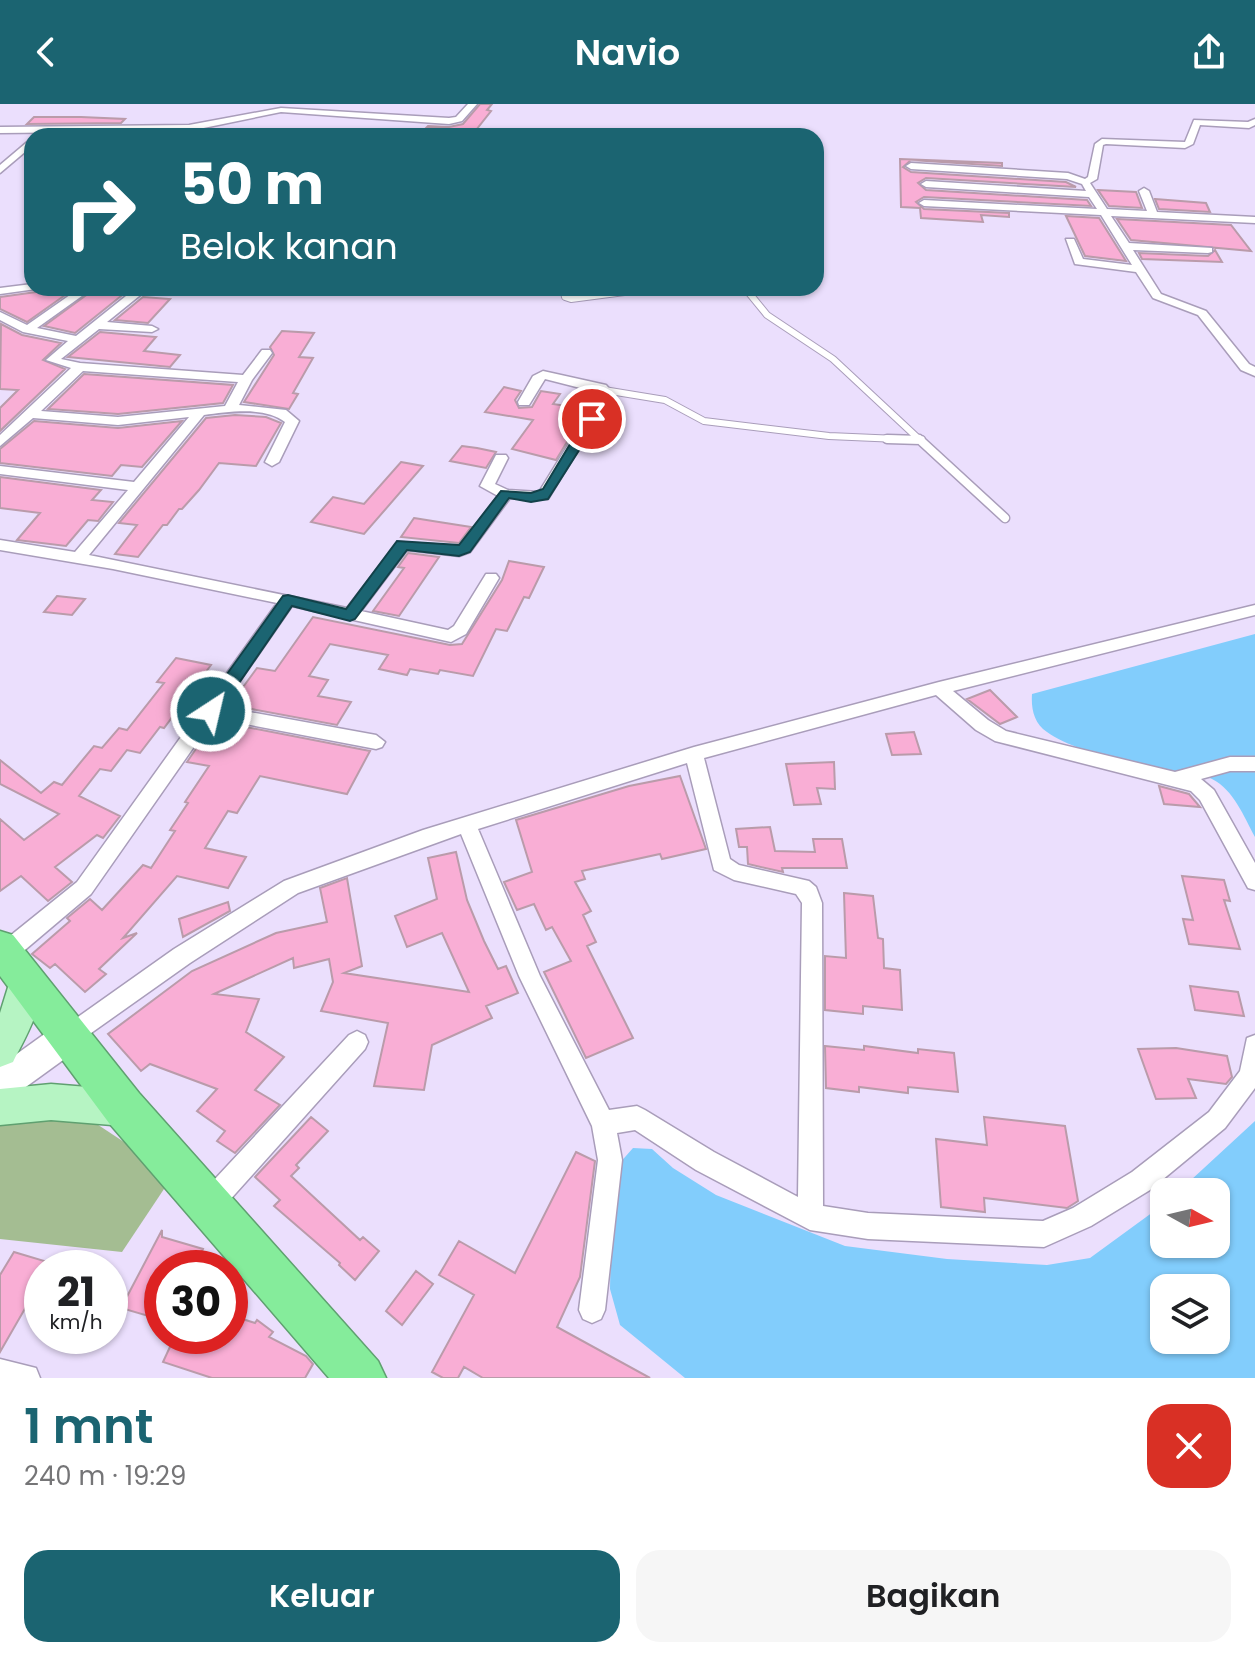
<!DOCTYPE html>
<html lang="id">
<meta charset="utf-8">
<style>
body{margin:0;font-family:Poppins,sans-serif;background:#f6f6f6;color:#202124;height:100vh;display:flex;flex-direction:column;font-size:30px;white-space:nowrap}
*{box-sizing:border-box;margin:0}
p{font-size:26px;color:#757577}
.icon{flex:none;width:44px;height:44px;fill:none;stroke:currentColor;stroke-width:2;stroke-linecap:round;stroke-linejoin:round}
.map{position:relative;height:1274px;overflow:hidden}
.side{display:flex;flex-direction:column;background:#fff;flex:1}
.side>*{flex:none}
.guide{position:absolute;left:24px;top:24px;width:800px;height:168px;border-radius:24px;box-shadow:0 2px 6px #0004;background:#1b6471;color:#fff;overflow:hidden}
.needle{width:52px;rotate:98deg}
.controls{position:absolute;left:1150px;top:1074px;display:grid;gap:16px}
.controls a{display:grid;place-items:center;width:80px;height:80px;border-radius:16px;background:#fff;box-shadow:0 2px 6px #0004;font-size:40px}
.speed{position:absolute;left:24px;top:1146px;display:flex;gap:16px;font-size:40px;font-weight:700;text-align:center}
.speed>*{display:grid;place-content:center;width:104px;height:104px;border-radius:50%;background:#fff;box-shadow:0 2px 6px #0004;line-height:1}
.speed small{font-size:20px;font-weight:400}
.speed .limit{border:12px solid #d22;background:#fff;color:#111}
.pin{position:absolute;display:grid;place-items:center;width:68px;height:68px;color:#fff;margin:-34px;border:4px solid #fff;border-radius:50%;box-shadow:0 2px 8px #0007}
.me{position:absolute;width:88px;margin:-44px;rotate:35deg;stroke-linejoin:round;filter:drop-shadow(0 0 6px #0008)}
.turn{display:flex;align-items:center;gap:28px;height:168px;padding:0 24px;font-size:36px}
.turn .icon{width:104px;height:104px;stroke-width:2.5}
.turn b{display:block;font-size:56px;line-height:68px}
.round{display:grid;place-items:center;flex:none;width:84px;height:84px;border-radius:24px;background:#f6f6f6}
.overview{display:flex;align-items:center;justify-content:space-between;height:136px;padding:0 24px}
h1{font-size:48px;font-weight:600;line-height:60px;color:#1b6471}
.action{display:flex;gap:16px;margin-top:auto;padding:16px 24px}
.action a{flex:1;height:92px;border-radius:24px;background:#1b6471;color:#fff;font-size:32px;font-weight:600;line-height:92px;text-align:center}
.action a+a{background:#f6f6f6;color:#202124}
header{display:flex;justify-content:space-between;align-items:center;height:104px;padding:0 24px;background:#1b6471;color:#fff;font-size:36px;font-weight:600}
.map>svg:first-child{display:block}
</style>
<header><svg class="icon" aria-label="back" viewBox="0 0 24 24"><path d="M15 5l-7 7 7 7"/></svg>Navio<svg class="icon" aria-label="share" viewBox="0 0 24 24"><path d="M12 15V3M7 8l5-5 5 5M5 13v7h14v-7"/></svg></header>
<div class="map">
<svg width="1255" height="1274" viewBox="0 0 1255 1274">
<rect width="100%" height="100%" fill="#ebdffd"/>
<!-- green -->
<path fill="#a4bd92" d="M 80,1009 L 159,1061 L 168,1079 L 122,1148 L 0,1135 L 0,1014 Z"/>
<!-- water -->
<path fill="#82cdfc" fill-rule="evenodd" d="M 1255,530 L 1255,733 C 1244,713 1234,686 1212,675 C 1197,667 1179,668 1164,667 C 1135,663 1070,645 1047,628 C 1034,619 1031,605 1032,590 Z
M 1255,1017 L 1255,1274 L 685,1274 L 620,1221 L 610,1185 L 612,1087 L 618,1061 L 633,1044 L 652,1045 L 673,1064 L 716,1091 L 845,1142 L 947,1155 L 1047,1161 L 1090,1154 L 1164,1100 L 1164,1140 L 1216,1140 L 1216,1088 L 1178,1088 ZM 1164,1184 L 1216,1184 L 1216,1236 L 1164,1236 Z"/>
<!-- building -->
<path fill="#f9aed5" stroke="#ba9baa" stroke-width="2" d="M 480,0 L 492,0 L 487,6 L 491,7 L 476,26 L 426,24 L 428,22 L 449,23 L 463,20 Z
M 34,13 L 81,13 L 125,15 L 121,19 L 27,20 Z
M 900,55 L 1002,59 L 1002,62 L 911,56 L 903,63 L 911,68 L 1066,78 L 1076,83 L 926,74 L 918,79 L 926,86 L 1087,96 L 1091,102 L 924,93 L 916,98 L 924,105 L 1009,109 L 1009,113 L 981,111 L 983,118 L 921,114 L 920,104 L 901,103 Z
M 1098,86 L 1136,88 L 1142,104 L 1109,102 Z
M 1155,95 L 1206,99 L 1210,108 L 1159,105 Z
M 1066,112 L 1099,114 L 1126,157 L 1085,152 Z
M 1117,115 L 1231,121 L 1251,147 L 1131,136 Z
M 1215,146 L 1222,158 L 1142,155 L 1139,149 L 1208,152 Z
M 39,184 L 75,184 L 27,218 L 0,205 L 0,193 L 36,188 Z
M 96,184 L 131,184 L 75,229 L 44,222 Z
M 143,193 L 170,195 L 148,219 L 115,216 Z
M 1,220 L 22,231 L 61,239 L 43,256 L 65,265 L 0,327 L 0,304 L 18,286 L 0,285 Z
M 282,227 L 314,229 L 299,253 L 313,254 L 293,289 L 298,290 L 289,305 L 244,298 L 274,251 L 270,243 Z
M 100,228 L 156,233 L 144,247 L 180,251 L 170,263 L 68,253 Z
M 84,270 L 233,281 L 223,299 L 118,310 L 48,305 Z
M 504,283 L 521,287 L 515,296 L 519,304 L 532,303 L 541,287 L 560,290 L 553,300 L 587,305 L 556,356 L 512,345 L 533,316 L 485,308 Z
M 235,311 L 266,313 L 281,319 L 256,362 L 219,359 L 199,386 L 182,405 L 179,405 L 167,421 L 163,421 L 138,453 L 115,450 L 137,421 L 119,419 L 206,314 Z
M 34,317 L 118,324 L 182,317 L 142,363 L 121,361 L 112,372 L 0,359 L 0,345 Z
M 462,342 L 477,344 L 496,348 L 486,364 L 450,357 Z
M 401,358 L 423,362 L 364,430 L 311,418 L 333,393 L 364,400 Z
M 0,373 L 101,386 L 92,396 L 113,398 L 98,417 L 88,416 L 66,442 L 17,436 L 40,409 L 0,404 Z
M 414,414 L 439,418 L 471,423 L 459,439 L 401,433 Z
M 408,449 L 439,453 L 399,512 L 373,507 L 404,464 L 398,463 Z
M 509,457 L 544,463 L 529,494 L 524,493 L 507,527 L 496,525 L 473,572 L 440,566 L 438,570 L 410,565 L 407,571 L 379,565 L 388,551 L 330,540 L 309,572 L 328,576 L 318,592 L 351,598 L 337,621 L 230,601 L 257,564 L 275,567 L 313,513 L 450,541 L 462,540 L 502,476 Z
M 57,492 L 85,495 L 72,511 L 44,508 Z
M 176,554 L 211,561 L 164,624 L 160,623 L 140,649 L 127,646 L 111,667 L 100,665 L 79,692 L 120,712 L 103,734 L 97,731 L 55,763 L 72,778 L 48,797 L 21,772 L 0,787 L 0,715 L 24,736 L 59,710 L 0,680 L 0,656 L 41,689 L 54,678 L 62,681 L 94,642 L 102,644 L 119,624 L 127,626 L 164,579 L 157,578 Z
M 990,586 L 1017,613 L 1000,620 L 967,595 Z
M 215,617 L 370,647 L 347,690 L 260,672 L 237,709 L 228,707 L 205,744 L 246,753 L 228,784 L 177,772 L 123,834 L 137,829 L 99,865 L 106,870 L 85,888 L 55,860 L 50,864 L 32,850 L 70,817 L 67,814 L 90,795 L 102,806 L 143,761 L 151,764 L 175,727 L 170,726 L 188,699 L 185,698 L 209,662 L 187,658 Z
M 914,628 L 921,650 L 892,651 L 886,630 Z
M 834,658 L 835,685 L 817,684 L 821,700 L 794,701 L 786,660 Z
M 680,672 L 706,745 L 662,755 L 660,750 L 582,767 L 585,775 L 575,778 L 591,807 L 583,811 L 596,838 L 587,842 L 633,934 L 586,954 L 544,868 L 571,857 L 552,823 L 546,826 L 534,800 L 517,806 L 504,778 L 532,768 L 516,716 L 629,682 Z
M 1159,682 L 1189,690 L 1200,703 L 1164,700 Z
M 770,723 L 775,747 L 815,748 L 813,735 L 842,735 L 847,764 L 782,764 L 783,768 L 748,760 L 747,743 L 739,743 L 736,725 Z
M 456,748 L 467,796 L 484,837 L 498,865 L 506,862 L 518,889 L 486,902 L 492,914 L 432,941 L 424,986 L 374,982 L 388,919 L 321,907 L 333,878 L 329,855 L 294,864 L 293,854 L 214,890 L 259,895 L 246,928 L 284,953 L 255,986 L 280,1001 L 235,1049 L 217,1037 L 225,1027 L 197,1007 L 217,985 L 150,960 L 141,967 L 108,930 L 192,867 L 276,829 L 327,818 L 320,784 L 347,774 L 362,862 L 344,869 L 469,888 L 442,829 L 407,843 L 395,812 L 437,795 L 428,754 Z
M 1182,772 L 1224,776 L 1230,797 L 1224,796 L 1240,845 L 1189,840 L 1183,815 L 1193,816 Z
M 844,789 L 873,792 L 878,834 L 883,835 L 884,864 L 900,866 L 902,906 L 863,902 L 863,910 L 825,906 L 825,852 L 846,854 Z
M 228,798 L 230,807 L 183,833 L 179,815 Z
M 1190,882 L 1238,888 L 1244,912 L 1195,906 Z
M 825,942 L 864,946 L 864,942 L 918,949 L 918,945 L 954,949 L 958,988 L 908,983 L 908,989 L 859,983 L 859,988 L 826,984 Z
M 1176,944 L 1227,952 L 1232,973 L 1226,980 L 1188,975 L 1196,994 L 1156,995 L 1138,945 Z
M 311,1013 L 328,1027 L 296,1061 L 299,1064 L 291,1072 L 360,1136 L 363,1133 L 379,1147 L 355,1176 L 339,1161 L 340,1159 L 274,1102 L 280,1096 L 255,1073 Z
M 984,1013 L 1065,1022 L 1078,1097 L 1067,1104 L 984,1094 L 985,1108 L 941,1103 L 936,1035 L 987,1041 Z
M 576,1048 L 595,1057 L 580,1173 L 557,1223 L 650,1274 L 483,1274 L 464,1263 L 458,1274 L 443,1274 L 432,1268 L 474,1191 L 439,1171 L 459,1137 L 515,1169 Z
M 162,1126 L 162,1133 L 203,1145 L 194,1164 L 162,1164 L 162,1216 L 121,1204 Z
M 14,1148 L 51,1159 L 48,1164 L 42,1164 L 42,1175 L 0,1248 L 0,1171 Z
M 416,1167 L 433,1180 L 402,1221 L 386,1207 Z
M 230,1211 L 255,1219 L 257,1216 L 273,1228 L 269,1233 L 306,1252 L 313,1260 L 305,1274 L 212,1274 L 163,1258 L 175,1232 L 230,1232 Z"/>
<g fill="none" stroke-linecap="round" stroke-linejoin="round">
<!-- lane-far2 casing -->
<g stroke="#a99dba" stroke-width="7">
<path id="lane-far2" d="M 119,32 L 125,26"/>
</g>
<!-- lane-far1 casing -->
<g stroke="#a99dba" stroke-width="8">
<path id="lane-far1" d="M 563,184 L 565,193 L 571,195 L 655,184
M 745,184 L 767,211 L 833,255 L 921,337
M 604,286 L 665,296 L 704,317 L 829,332 L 921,336"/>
</g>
<!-- lane casing -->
<g stroke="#a99dba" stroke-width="11">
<path id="lane" d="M 887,335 L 921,336
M 919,335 L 1005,414"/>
</g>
<!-- street casing -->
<g stroke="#a99dba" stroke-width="3">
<path id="street" d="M 468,0 L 477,0 L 462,17 L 449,20 L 281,8 L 189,27 L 0,29 L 0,23 L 189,21 L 281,4 L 449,14 L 456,13 Z
M 1255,15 L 1255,21 L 1249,24 L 1200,21 L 1193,40 L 1185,44 L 1106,40 L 1103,41 L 1097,75 L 1090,79 L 1107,105 L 1147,107 L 1139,87 L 1144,84 L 1149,87 L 1157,108 L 1255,113 L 1255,119 L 1111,112 L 1129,139 L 1212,144 L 1212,148 L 1208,149 L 1133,146 L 1161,190 L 1206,207 L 1249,260 L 1255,263 L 1255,272 L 1241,266 L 1198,211 L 1153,194 L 1136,168 L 1075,160 L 1066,135 L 1074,135 L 1083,155 L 1132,161 L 1101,111 L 924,102 L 919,99 L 924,96 L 1097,105 L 1089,93 L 926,83 L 921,80 L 926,77 L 1086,87 L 1082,80 L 1067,75 L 911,65 L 906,62 L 911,59 L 1068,69 L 1085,75 L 1088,73 L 1095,40 L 1102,35 L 1185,38 L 1194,16 L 1248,18 Z
M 538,26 L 550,32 L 490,32 L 494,29 Z
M 444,29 L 475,29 L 479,32 L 440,32 Z
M 32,34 L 32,42 L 0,69 L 0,61 Z
M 32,180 L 32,184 L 36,185 L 0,190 L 0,184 Z
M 80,184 L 93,184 L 37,224 L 76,232 L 136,184 L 149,184 L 107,218 L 152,222 L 158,225 L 152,228 L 99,225 L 61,255 L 80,259 L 243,271 L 262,246 L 270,246 L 272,249 L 252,276 L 239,301 L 286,306 L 299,317 L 279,358 L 272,362 L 265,358 L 285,318 C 264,302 229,308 204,311 L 89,451 L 347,504 L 398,438 L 460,442 L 498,392 L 480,382 L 496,351 L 506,351 L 508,354 L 495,380 L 508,386 L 539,388 L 600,289 L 545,275 L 529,301 L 519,301 L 518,298 L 533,272 L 543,267 L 606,281 L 613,289 L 548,395 L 510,394 L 470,448 L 459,452 L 407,446 L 361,507 L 448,526 L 454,522 L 486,470 L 496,470 L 499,474 L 466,530 L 451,538 L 292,502 L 222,603 L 376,631 L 385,638 L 382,643 L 376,645 L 214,614 L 91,790 L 13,856 L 0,857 L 0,840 L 77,778 L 277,499 L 113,465 L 0,446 L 0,436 L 75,448 L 128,386 L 0,370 L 0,362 L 134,378 L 189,313 L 118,321 L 33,314 L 0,342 L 0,331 L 71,264 L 46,256 L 68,237 L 23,228 L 0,216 L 0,208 L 27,221 ZM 83,267 L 238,278 L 225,302 L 118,313 L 41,307 Z
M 1255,501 L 1255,511 L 953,587 L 988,616 L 1006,627 L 1175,668 L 1230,653 L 1255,653 L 1255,667 L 1230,667 L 1201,675 L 1214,686 L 1255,759 L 1255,786 L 1248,784 L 1200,696 L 1191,687 L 995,637 L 976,626 L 936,591 L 704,654 L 730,755 L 739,761 L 809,777 L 816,783 L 822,799 L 823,1102 L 868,1109 L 1043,1117 L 1073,1104 L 1132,1068 L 1209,1008 L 1240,967 L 1247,934 L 1255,931 L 1255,984 L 1225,1024 L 1150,1086 L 1091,1122 L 1044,1143 L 868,1135 L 810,1126 L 696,1066 L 635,1026 L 617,1029 L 622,1056 L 605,1206 L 601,1215 L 592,1219 L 583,1215 L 579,1206 L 598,1056 L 592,1022 L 519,872 L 461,730 L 298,789 L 190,859 L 77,939 L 69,942 L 61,939 L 58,932 L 61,925 L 174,845 L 284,777 L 423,726 L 694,643 L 939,578 ZM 687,659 L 714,766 L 734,776 L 796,790 L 802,799 L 798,1093 L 714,1048 L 645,1006 L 637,1002 L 609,1006 L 540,872 L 478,725 Z
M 357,927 L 365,931 L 368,938 L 365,945 L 219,1108 L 210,1112 L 201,1108 L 197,1099 L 201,1090 L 349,931 Z
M 0,1255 L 36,1264 L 40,1274 L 0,1274 Z"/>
</g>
<!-- secondary casing -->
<g stroke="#a99dba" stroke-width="3">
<path id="secondary" d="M 69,917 L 81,921 L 85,932 L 81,943 L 12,993 L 0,998 L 0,962 L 57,921 Z"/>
</g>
<!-- primary casing -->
<g stroke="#5fa070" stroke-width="3">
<path id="primary" d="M 26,860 L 38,864 C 51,892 25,933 13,958 L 0,963 L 0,909 L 14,864 Z
M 51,980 L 124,986 L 137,991 L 142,1004 L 137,1017 L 124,1022 L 51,1016 L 0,1021 L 0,985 Z"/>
</g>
<!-- highway casing -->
<g stroke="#5fa070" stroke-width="3">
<path id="highway" d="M 0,827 L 13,831 L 139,989 L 378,1257 L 386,1274 L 329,1274 L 109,1019 L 0,872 Z"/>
</g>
<!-- lane-far2 -->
<use href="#lane-far2" stroke="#fff" stroke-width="5"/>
<!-- lane-far1 -->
<use href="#lane-far1" stroke="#fff" stroke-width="6"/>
<!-- lane -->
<use href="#lane" stroke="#fff" stroke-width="8"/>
<!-- street -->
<use href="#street" fill="#fff" fill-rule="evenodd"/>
<!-- secondary -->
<use href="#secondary" fill="#fff" fill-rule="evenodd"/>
<!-- primary -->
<use href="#primary" fill="#b6f4c3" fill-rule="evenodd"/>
<!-- highway -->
<use href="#highway" fill="#85ec9b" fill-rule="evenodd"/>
</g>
<!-- route -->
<path fill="#1b6471" stroke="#124149" stroke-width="2" d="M 587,312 L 599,315 L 548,395 L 531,398 L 509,394 L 470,448 L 459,452 L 407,446 L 355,515 L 350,517 L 292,502 L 217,611 L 204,611 L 202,607 L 204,602 L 283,492 L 288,491 L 346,505 L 397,437 L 459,441 L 501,387 L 531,389 L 543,385 Z"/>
</svg>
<div class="controls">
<a><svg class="needle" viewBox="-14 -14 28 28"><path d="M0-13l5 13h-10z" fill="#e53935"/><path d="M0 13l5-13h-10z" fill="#757577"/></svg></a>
<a><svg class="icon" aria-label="layers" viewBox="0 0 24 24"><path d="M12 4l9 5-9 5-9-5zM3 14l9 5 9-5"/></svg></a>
</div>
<div class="speed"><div>21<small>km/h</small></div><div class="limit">30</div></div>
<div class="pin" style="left:592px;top:315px;background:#d93025"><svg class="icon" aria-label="arrive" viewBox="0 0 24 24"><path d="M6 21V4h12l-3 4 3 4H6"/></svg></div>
<svg class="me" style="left:211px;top:607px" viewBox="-20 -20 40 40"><circle r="17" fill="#1b6471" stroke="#fff" stroke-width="3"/><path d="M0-11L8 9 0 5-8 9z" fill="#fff"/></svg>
<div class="guide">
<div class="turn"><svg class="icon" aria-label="right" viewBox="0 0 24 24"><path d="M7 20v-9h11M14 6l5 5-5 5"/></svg><div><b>50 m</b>Belok kanan</div></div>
</div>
</div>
<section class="side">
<div class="overview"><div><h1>1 mnt</h1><p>240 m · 19:29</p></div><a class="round" style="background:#d93025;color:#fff"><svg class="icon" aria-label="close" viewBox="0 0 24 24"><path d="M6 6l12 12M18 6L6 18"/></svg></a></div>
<div class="action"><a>Keluar</a><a>Bagikan</a></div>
</section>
